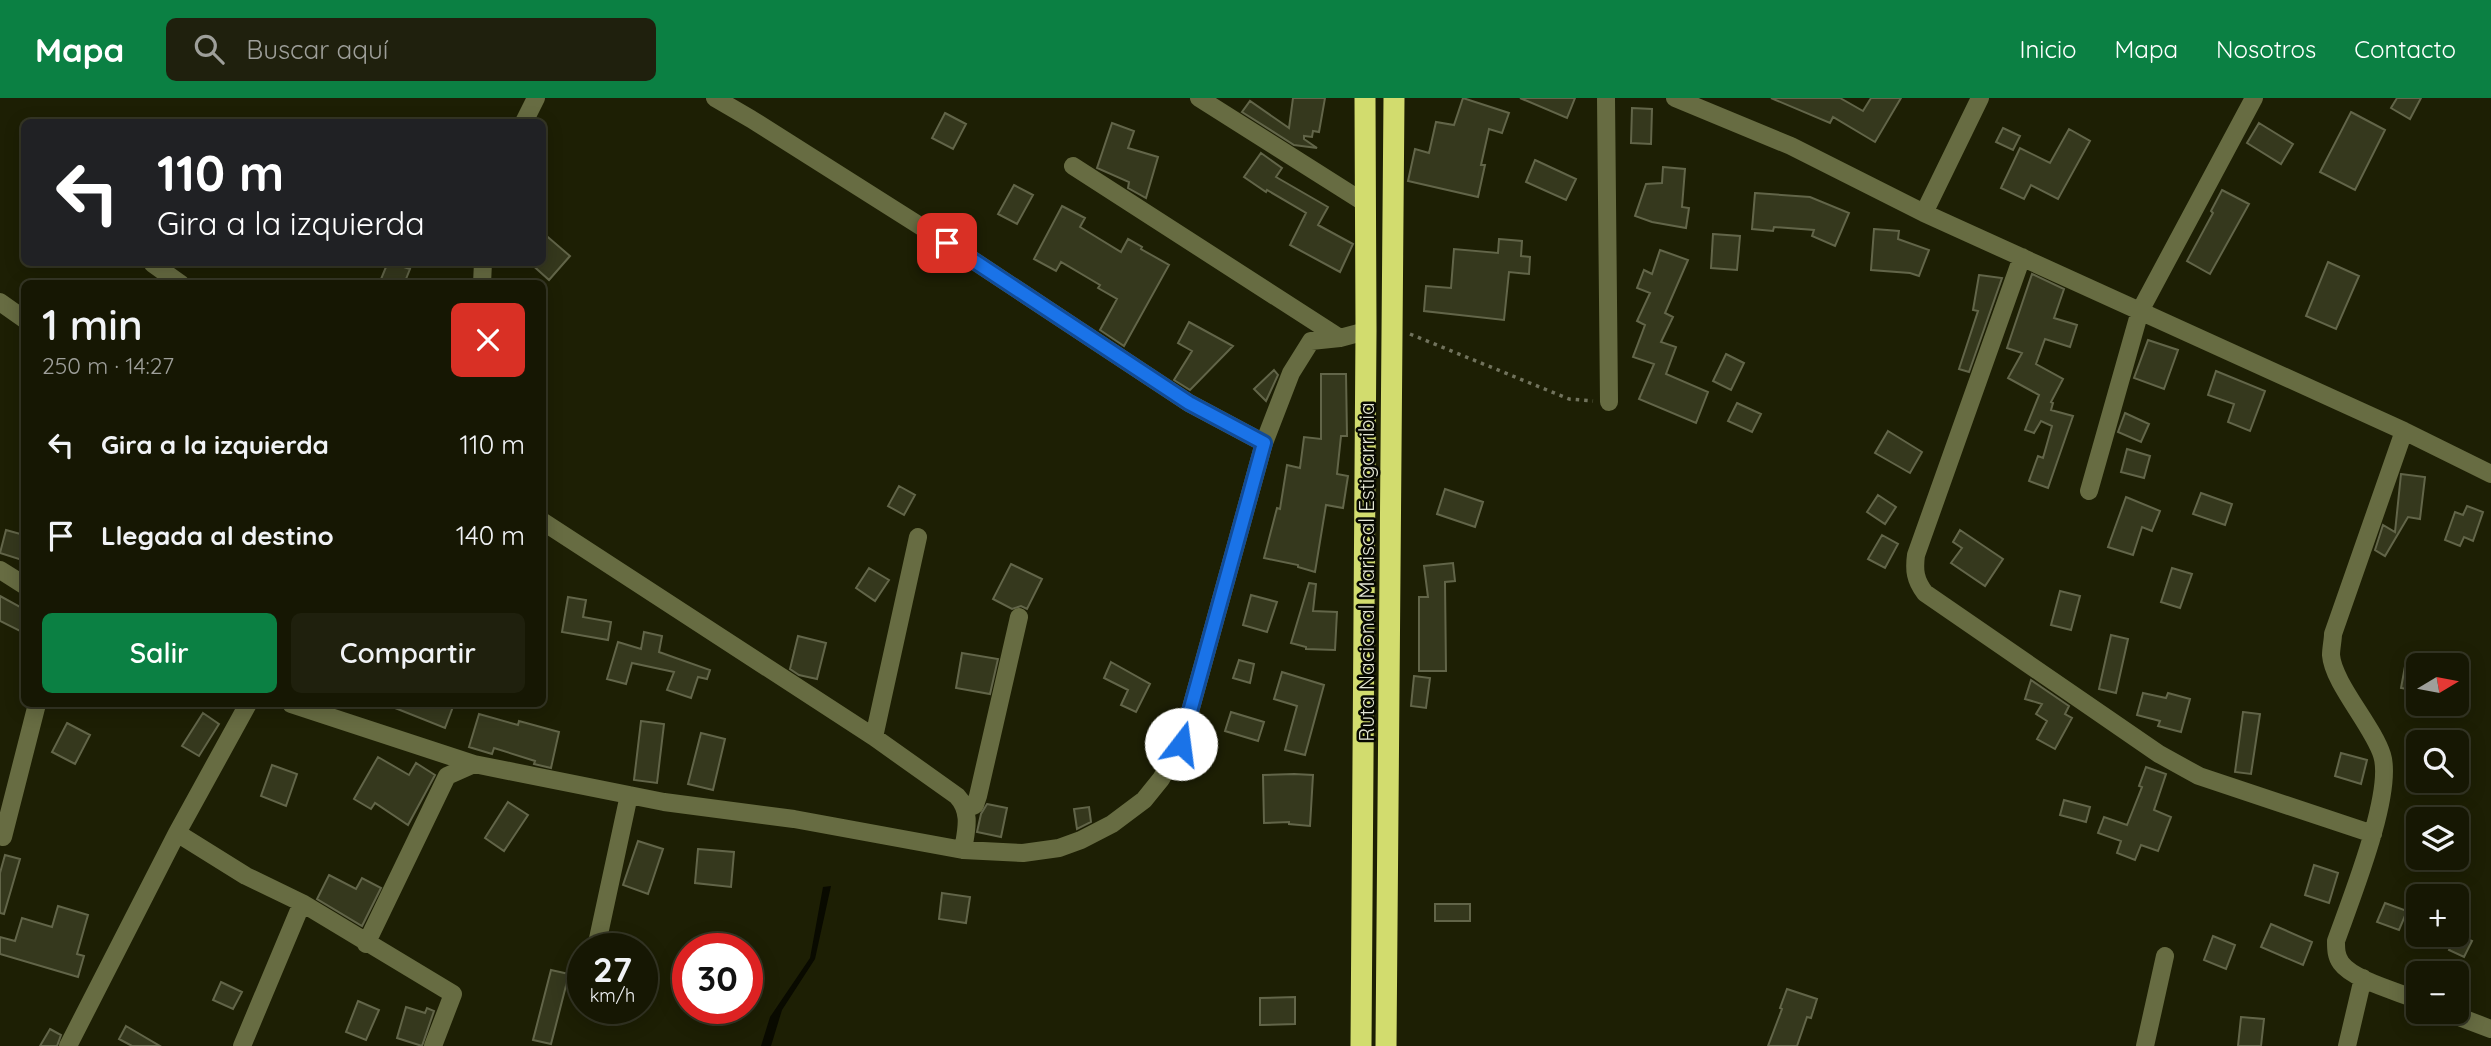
<!DOCTYPE html>
<html lang="es">
<meta charset="utf-8">
<style>
body{margin:0;font-family:Quicksand,sans-serif;background:#1f200d;color:#f1f3f6;height:100vh;display:flex;flex-direction:column;font-size:26px;white-space:nowrap}
*{box-sizing:border-box;margin:0}
p{font-size:23px;color:#9e9f9a}
.icon{flex:none;width:38px;height:38px;fill:none;stroke:currentColor;stroke-width:2;stroke-linecap:round;stroke-linejoin:round}
.map{position:relative;flex:1;overflow:hidden}
.panel{position:absolute;left:21px;top:182px;width:525px;height:427px;display:flex;flex-direction:column;background:#161703;border-radius:10px;box-shadow:0 4px 18px #0003,0 0 0 2px #353625}
.panel>*{flex:none}
.top-card{position:absolute;left:21px;top:21px;width:525px;height:147px;border-radius:10px;box-shadow:0 4px 18px #0003,0 0 0 2px #353625;background:#202124;color:#fff;overflow:hidden}
.needle{width:46px;rotate:80deg}
.buttons{position:absolute;left:2406px;top:555px;display:grid;gap:14px}
.buttons a{display:grid;place-items:center;width:63px;height:63px;border-radius:10px;background:#161703;box-shadow:0 4px 18px #0003,0 0 0 2px #353625;font-size:35px}
.speed{position:absolute;left:567px;top:835px;display:flex;gap:14px;font-size:35px;font-weight:700;text-align:center}
.speed>*{display:grid;place-content:center;width:91px;height:91px;border-radius:50%;background:#161703;box-shadow:0 4px 18px #0003,0 0 0 2px #353625;line-height:1}
.speed small{font-size:18px;font-weight:400}
.speed .limit{border:10px solid #d22;background:#fff;color:#111}
.pin{position:absolute;display:grid;place-items:center;width:60px;height:60px;color:#fff;margin:-30px;border-radius:14px;box-shadow:0 4px 10px #0006}
.me{position:absolute;width:77px;margin:-38px;rotate:15deg;stroke-linejoin:round;filter:drop-shadow(0 0 5px #0008)}
.turn{display:flex;align-items:center;gap:24px;height:147px;padding:0 21px;font-size:32px}
.turn .icon{width:91px;height:91px;stroke-width:2.5}
.turn b{display:block;font-size:49px;line-height:60px}
.round{display:grid;place-items:center;flex:none;width:74px;height:74px;border-radius:10px;background:#1f200d}
.headline{display:flex;align-items:center;justify-content:space-between;height:119px;padding:0 21px}
h1{font-size:42px;font-weight:600;line-height:52px}
.action{display:flex;gap:14px;margin-top:auto;padding:14px 21px}
.action a{flex:1;height:80px;border-radius:10px;background:#0b8043;color:#fff;font-size:28px;font-weight:600;line-height:80px;text-align:center}
.action a+a{background:#1f200d;color:#f1f3f6}
ul{padding:0;list-style:none}
li{display:flex;align-items:center;gap:21px;height:91px;padding:0 21px}
li div{flex:1}
li b{display:block;font-size:26px}
li em{font-style:normal}
header{display:flex;align-items:center;gap:42px;box-sizing:border-box;height:98px;padding:0 35px;background:#0b8043;color:#fff}
header strong{font-size:33px}
nav{display:flex;gap:38px;margin-inline-start:auto;font-size:24px}
.search{width:490px;height:63px;background:#1f200d;display:flex;align-items:center;gap:18px;box-sizing:border-box;padding:0 24px;border-radius:10px;color:#9e9f9a;font-size:26px}
.map>svg:first-child{display:block}
</style>
<header>
<strong>Mapa</strong>
<div class="search"><svg class="icon" aria-label="search" viewBox="0 0 24 24"><circle cx="10" cy="10" r="6"/><path d="M15 15l6 6"/></svg>Buscar aquí</div>
<nav><a>Inicio</a><a>Mapa</a><a>Nosotros</a><a>Contacto</a></nav>
</header>
<div class="map">
<svg width="2491" height="948" viewBox="0 0 2491 948">
<rect width="100%" height="100%" fill="#1d1f04"/>
<!-- water -->
<path fill="#090a00" d="M 831,788 L 815,861 L 782,912 L 771,948 L 761,948 L 770,919 L 810,860 L 823,789 Z"/>
<!-- building -->
<path fill="#35381d" stroke="#626549" stroke-width="2" d="M 1293,0 L 1325,0 L 1319,34 L 1313,33 L 1312,39 L 1304,38 L 1304,41 L 1317,50 L 1294,47 L 1242,14 L 1250,3 L 1289,30 Z
M 1463,0 L 1509,15 L 1502,35 L 1489,31 L 1481,67 L 1485,67 L 1478,99 L 1408,83 L 1415,51 L 1429,55 L 1436,24 L 1454,27 Z
M 1520,0 L 1575,0 L 1567,20 Z
M 1771,0 L 1840,0 L 1863,13 L 1871,0 L 1901,0 L 1875,44 L 1833,19 L 1830,25 Z
M 2397,0 L 2421,0 L 2410,21 L 2391,10 Z
M 1632,10 L 1652,11 L 1651,46 L 1631,45 Z
M 2351,14 L 2385,32 L 2355,92 L 2320,74 Z
M 945,15 L 966,26 L 953,51 L 932,40 Z
M 1112,25 L 1134,33 L 1128,50 L 1158,59 L 1146,100 L 1128,90 L 1129,84 L 1097,70 Z
M 2259,25 L 2293,46 L 2281,66 L 2247,45 Z
M 2003,30 L 2020,38 L 2013,52 L 1996,44 Z
M 2069,31 L 2090,43 L 2058,101 L 2031,87 L 2024,101 L 2001,90 L 2020,50 L 2050,65 Z
M 1261,55 L 1282,70 L 1276,79 L 1328,109 L 1318,127 L 1353,146 L 1340,174 L 1290,147 L 1306,115 L 1267,92 L 1266,94 L 1244,79 Z
M 1535,62 L 1576,81 L 1566,102 L 1526,84 Z
M 1663,69 L 1685,71 L 1682,109 L 1689,110 L 1686,130 L 1652,124 L 1635,118 L 1646,86 L 1662,85 Z
M 1014,87 L 1033,97 L 1017,126 L 998,116 Z
M 2222,92 L 2249,106 L 2210,176 L 2187,163 L 2213,115 L 2211,113 Z
M 1755,95 L 1810,99 L 1849,115 L 1835,148 L 1812,138 L 1814,132 L 1774,129 L 1773,133 L 1752,131 Z
M 1062,108 L 1085,120 L 1080,129 L 1121,154 L 1128,141 L 1142,149 L 1141,151 L 1169,167 L 1124,248 L 1100,232 L 1117,201 L 1098,190 L 1100,187 L 1061,164 L 1056,173 L 1034,161 Z
M 1874,131 L 1899,133 L 1898,141 L 1929,152 L 1919,178 L 1910,175 L 1871,172 Z
M 542,134 L 570,158 L 549,182 L 529,164 L 542,164 Z
M 1713,136 L 1740,138 L 1737,172 L 1711,170 Z
M 1499,141 L 1522,143 L 1521,158 L 1530,159 L 1529,176 L 1509,174 L 1504,222 L 1424,213 L 1426,188 L 1451,190 L 1454,151 L 1498,155 Z
M 1660,152 L 1688,162 L 1665,215 L 1673,219 L 1661,244 L 1676,249 L 1666,276 L 1708,294 L 1696,325 L 1639,301 L 1654,266 L 1633,259 L 1645,227 L 1637,223 L 1650,195 L 1637,190 L 1644,172 L 1652,176 Z
M 388,164 L 410,171 L 404,186 L 379,186 Z
M 2328,164 L 2359,178 L 2336,231 L 2306,218 Z
M 2032,176 L 2064,191 L 2054,220 L 2077,227 L 2070,249 L 2045,241 L 2036,266 L 2063,281 L 2051,304 L 2053,305 L 2051,312 L 2073,318 L 2048,390 L 2029,383 L 2038,358 L 2043,360 L 2052,328 L 2041,323 L 2034,335 L 2025,332 L 2039,297 L 2008,280 L 2022,255 L 2007,250 Z
M 1979,177 L 2002,180 L 1969,274 L 1959,271 L 1978,213 L 1973,212 Z
M 1189,224 L 1233,248 L 1190,292 L 1174,282 L 1192,253 L 1178,245 Z
M 2148,242 L 2178,252 L 2164,291 L 2134,280 Z
M 1726,256 L 1744,265 L 1731,292 L 1713,283 Z
M 1274,272 L 1278,277 L 1266,303 L 1254,291 Z
M 2216,273 L 2265,293 L 2250,333 L 2228,324 L 2234,306 L 2208,297 Z
M 1321,276 L 1346,276 L 1347,338 L 1341,338 L 1337,376 L 1348,378 L 1343,410 L 1326,407 L 1315,474 L 1298,469 L 1298,467 L 1264,460 L 1277,410 L 1280,411 L 1287,367 L 1300,370 L 1304,339 L 1321,341 Z
M 1737,305 L 1761,316 L 1752,334 L 1728,323 Z
M 2125,315 L 2149,326 L 2141,344 L 2118,334 Z
M 1888,333 L 1922,354 L 1910,375 L 1875,355 Z
M 2127,351 L 2150,358 L 2144,380 L 2121,374 Z
M 2401,376 L 2425,379 L 2420,421 L 2408,419 L 2385,458 L 2375,452 L 2383,427 L 2395,434 Z
M 899,388 L 915,397 L 904,417 L 888,408 Z
M 1445,391 L 1483,404 L 1475,429 L 1437,416 Z
M 2201,395 L 2232,406 L 2225,427 L 2193,416 Z
M 1878,397 L 1896,409 L 1885,426 L 1867,414 Z
M 2126,399 L 2160,413 L 2152,433 L 2142,429 L 2133,457 L 2108,449 Z
M 2467,408 L 2483,414 L 2473,443 L 2464,439 L 2460,448 L 2445,442 L 2455,414 L 2463,417 Z
M 6,432 L 24,437 L 22,462 L 0,455 Z
M 1960,432 L 2003,461 L 1985,488 L 1951,465 L 1962,450 L 1953,444 Z
M 1882,437 L 1898,446 L 1885,470 L 1868,461 Z
M 1453,465 L 1455,483 L 1445,484 L 1446,573 L 1419,573 L 1419,499 L 1428,499 L 1424,468 Z
M 1011,466 L 1042,481 L 1027,511 L 1021,508 L 1012,511 L 993,501 Z
M 869,470 L 889,482 L 875,503 L 856,490 Z
M 2172,470 L 2192,476 L 2180,510 L 2161,504 Z
M 1309,485 L 1316,486 L 1313,513 L 1337,514 L 1335,552 L 1306,551 L 1306,549 L 1291,545 Z
M 2060,493 L 2080,498 L 2071,532 L 2051,527 Z
M 1251,497 L 1277,504 L 1267,534 L 1243,527 Z
M 0,498 L 24,511 L 24,535 L 0,523 Z
M 568,499 L 586,502 L 583,519 L 611,524 L 608,542 L 562,534 Z
M 644,534 L 662,538 L 659,554 L 710,572 L 707,581 L 698,579 L 691,600 L 667,592 L 674,574 L 632,565 L 626,586 L 607,581 L 618,544 L 641,551 Z
M 2111,537 L 2128,541 L 2116,595 L 2099,591 Z
M 798,538 L 826,545 L 817,581 L 799,577 L 790,571 Z
M 962,555 L 998,561 L 990,596 L 956,590 Z
M 1239,562 L 1254,566 L 1250,585 L 1233,580 Z
M 2406,563 L 2418,566 L 2418,593 L 2401,590 Z
M 1111,564 L 1150,586 L 1136,614 L 1121,607 L 1128,592 L 1104,580 Z
M 1282,574 L 1324,587 L 1305,657 L 1285,652 L 1297,608 L 1274,601 Z
M 1414,578 L 1430,580 L 1426,610 L 1411,608 Z
M 2031,582 L 2069,608 L 2065,616 L 2072,620 L 2055,651 L 2037,641 L 2047,623 L 2036,616 L 2042,606 L 2025,601 Z
M 2143,595 L 2166,600 L 2168,595 L 2190,601 L 2181,634 L 2158,628 L 2160,623 L 2137,617 Z
M 385,606 L 454,606 L 445,630 Z
M 1231,614 L 1264,624 L 1258,643 L 1225,633 Z
M 2243,614 L 2260,616 L 2251,676 L 2235,674 Z
M 203,615 L 219,626 L 199,658 L 182,648 Z
M 479,616 L 518,627 L 519,623 L 559,634 L 551,670 L 534,666 L 535,663 L 494,650 L 492,656 L 469,649 Z
M 641,623 L 664,626 L 657,685 L 634,682 Z
M 67,625 L 90,637 L 75,666 L 52,654 Z
M 701,635 L 725,641 L 713,692 L 688,686 Z
M 2341,655 L 2367,662 L 2361,686 L 2335,678 Z
M 378,659 L 409,677 L 416,665 L 435,677 L 408,727 L 375,705 L 371,711 L 354,701 Z
M 272,667 L 297,676 L 286,708 L 261,698 Z
M 2146,669 L 2166,676 L 2154,712 L 2171,719 L 2158,753 L 2141,747 L 2135,762 L 2117,755 L 2121,743 L 2098,735 L 2104,719 L 2127,727 L 2142,689 L 2139,688 Z
M 1294,676 L 1313,677 L 1310,728 L 1289,726 L 1289,724 L 1264,725 L 1263,677 Z
M 2064,702 L 2090,709 L 2086,724 L 2060,717 Z
M 508,704 L 528,717 L 504,753 L 485,740 Z
M 987,706 L 1007,710 L 1001,739 L 977,734 L 981,716 Z
M 1089,709 L 1091,724 L 1077,731 L 1074,711 Z
M 638,743 L 663,751 L 648,796 L 623,787 Z
M 698,751 L 734,754 L 731,789 L 695,785 Z
M 5,757 L 20,761 L 4,816 L 0,815 L 0,775 Z
M 2314,767 L 2338,775 L 2329,805 L 2305,797 Z
M 329,777 L 356,791 L 362,780 L 381,790 L 362,828 L 317,801 Z
M 942,795 L 970,799 L 966,825 L 939,821 Z
M 2385,805 L 2407,813 L 2399,832 L 2377,824 Z
M 1435,806 L 1470,806 L 1470,823 L 1435,823 Z
M 58,808 L 88,817 L 77,856 L 84,858 L 78,879 L 0,856 L 0,839 L 15,843 L 22,820 L 52,829 Z
M 2271,826 L 2312,844 L 2303,867 L 2261,849 Z
M 2457,836 L 2472,843 L 2464,859 L 2449,852 Z
M 2213,838 L 2235,847 L 2226,871 L 2204,862 Z
M 551,872 L 569,876 L 551,946 L 533,942 Z
M 221,884 L 242,894 L 233,911 L 213,902 Z
M 1787,891 L 1817,901 L 1811,920 L 1807,919 L 1797,948 L 1768,948 L 1782,911 L 1780,910 Z
M 1295,899 L 1295,926 L 1260,927 L 1260,900 Z
M 358,903 L 379,912 L 366,942 L 346,934 Z
M 406,909 L 425,915 L 427,910 L 434,913 L 422,948 L 397,940 Z
M 2241,919 L 2264,921 L 2261,948 L 2238,948 Z
M 126,928 L 160,948 L 132,948 L 119,941 Z
M 50,931 L 61,937 L 57,948 L 40,948 Z"/>
<g fill="none" stroke-linecap="round" stroke-linejoin="round">
<!-- path -->
<path stroke="#71735d" stroke-width="3.5" stroke-dasharray="3.5 5" stroke-linecap="butt" d="M 1410,236 L 1569,301 L 1593,303"/>
<!-- minor -->
<path stroke="#676c42" stroke-width="18" d="M 715,0 L 751,21 L 947,145 L 1189,305 L 1264,345
M 1199,0 L 1365,105
M 1606,0 L 1609,304
M 1675,0 L 1791,48 L 1924,115 L 2404,333 L 2491,376
M 524,24 L 536,0
M 1073,68 L 1340,240
M 1924,115 L 1980,0
M 2022,159 L 1916,457 C 1914,472 1915,482 1925,495 L 2159,656 L 2199,678 L 2373,736
M 153,166 L 181,186
M 482,186 L 483,164
M 0,204 L 24,221
M 2404,333 L 2333,536 C 2333,542 2331,550 2331,557 C 2333,585 2373,628 2382,657 C 2394,695 2350,803 2336,843 C 2336,851 2336,858 2341,865 C 2353,882 2399,894 2418,902
M 2089,393 L 2140,213 L 2254,0
M 542,423 L 874,639 L 957,698 C 972,714 966,733 963,752
M 0,472 L 24,487
M 291,606 L 474,666 L 664,704 L 794,721 L 963,752 L 1023,755 L 1059,750 L 1081,742 L 1112,726 L 1144,702 L 1161,681 L 1181,646 L 1264,345 L 1291,275 L 1311,243 L 1340,240 L 1366,233
M 874,639 L 918,439
M 966,711 L 975,707 L 978,698 L 1019,519
M 177,735 L 246,778 L 302,805 L 453,896 L 433,948
M 3,739 L 37,606
M 366,846 L 447,678 L 474,666
M 596,850 L 629,697
M 2446,914 L 2491,931
M 68,948 L 177,735 L 248,606
M 242,948 L 302,805
M 2145,948 L 2165,858
M 2347,948 L 2363,880"/>
<!-- highway -->
<path stroke="#d2dc6e" stroke-width="21" d="M 1361,948 L 1366,233 L 1365,0
M 1386,948 L 1394,0"/>
</g>
<g fill="none" stroke-linecap="round" stroke-linejoin="round">
<!-- route casing -->
<g stroke="#114b97" stroke-width="18">
<path id="route" d="M 947,145 L 1189,305 L 1264,345 L 1181,646"/>
</g>
<!-- route -->
<use href="#route" stroke="#1a73e8" stroke-width="12"/>
</g>
<g text-anchor="middle" dominant-baseline="central" stroke-width="5" stroke-linejoin="round" paint-order="stroke">
<!-- street labels -->
<g font-size="21" fill="#e2e4d4" stroke="#070801">
<text transform="translate(1366 474) rotate(-90)">Ruta Nacional Mariscal Estigarribia</text>
</g>
</g>
</svg>
<div class="buttons">
<a><svg class="needle" viewBox="-14 -14 28 28"><path d="M0-13l5 13h-10z" fill="#e53935"/><path d="M0 13l5-13h-10z" fill="#9e9f9a"/></svg></a>
<a><svg class="icon" aria-label="search" viewBox="0 0 24 24"><circle cx="10" cy="10" r="6"/><path d="M15 15l6 6"/></svg></a>
<a><svg class="icon" aria-label="layers" viewBox="0 0 24 24"><path d="M12 4l9 5-9 5-9-5zM3 14l9 5 9-5"/></svg></a>
<a>+</a>
<a>−</a>
</div>
<div class="speed"><div>27<small>km/h</small></div><div class="limit">30</div></div>
<div class="pin" style="left:947px;top:145px;background:#d93025"><svg class="icon" aria-label="arrive" viewBox="0 0 24 24"><path d="M6 21V4h12l-3 4 3 4H6"/></svg></div>
<svg class="me" style="left:1181px;top:646px" viewBox="-20 -20 40 40"><circle r="19" fill="#fff"/><path d="M0-13L10 11 0 6-10 11z" fill="#1a73e8"/></svg>
<div class="top-card">
<div class="turn"><svg class="icon" aria-label="left" viewBox="0 0 24 24"><path d="M17 20v-9H6M10 6l-5 5 5 5"/></svg><div><b>110 m</b>Gira a la izquierda</div></div>
</div>
<section class="panel">
<div class="headline"><div><h1>1 min</h1><p>250 m · 14:27</p></div><a class="round" style="background:#d93025;color:#fff"><svg class="icon" aria-label="close" viewBox="0 0 24 24"><path d="M6 6l12 12M18 6L6 18"/></svg></a></div>
<ul>
<li><svg class="icon" aria-label="left" viewBox="0 0 24 24"><path d="M17 20v-9H6M10 6l-5 5 5 5"/></svg><div><b>Gira a la izquierda</b></div><em>110 m</em></li>
<li><svg class="icon" aria-label="arrive" viewBox="0 0 24 24"><path d="M6 21V4h12l-3 4 3 4H6"/></svg><div><b>Llegada al destino</b></div><em>140 m</em></li>
</ul>
<div class="action"><a>Salir</a><a>Compartir</a></div>
</section>
</div>
